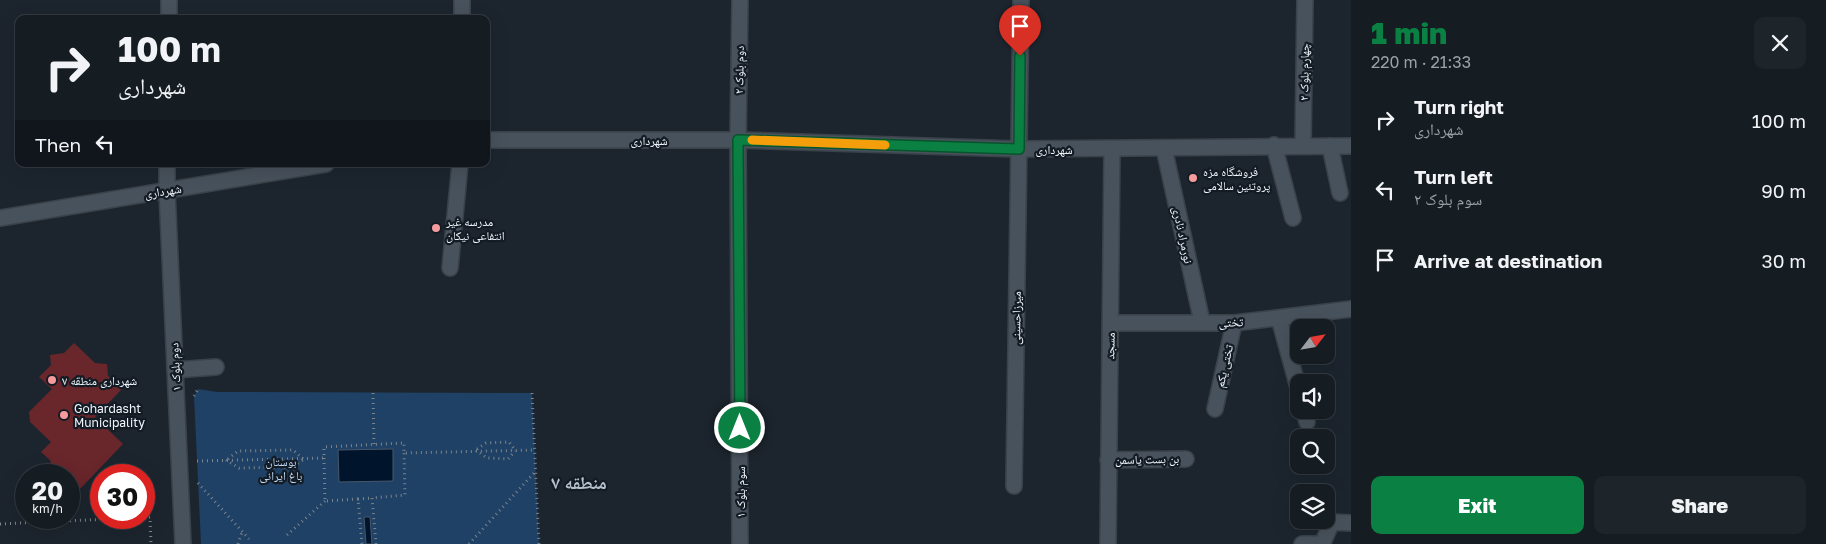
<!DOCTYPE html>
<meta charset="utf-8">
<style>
body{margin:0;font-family:"Golos Text","Noto Naskh Arabic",sans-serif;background:#1e252a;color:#f1f3f6;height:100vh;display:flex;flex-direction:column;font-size:19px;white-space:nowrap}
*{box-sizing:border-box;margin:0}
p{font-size:16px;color:#9da1a5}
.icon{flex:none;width:28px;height:28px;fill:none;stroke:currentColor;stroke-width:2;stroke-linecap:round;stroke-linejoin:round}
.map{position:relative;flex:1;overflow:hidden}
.drawer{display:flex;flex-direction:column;background:#151c22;width:475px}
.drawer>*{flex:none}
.guide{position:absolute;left:15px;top:15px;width:475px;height:152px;border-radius:10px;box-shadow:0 5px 20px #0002,0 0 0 1px #343a40;background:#151c22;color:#f1f3f6;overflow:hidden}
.needle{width:32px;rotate:59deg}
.tools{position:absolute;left:1290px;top:319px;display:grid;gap:10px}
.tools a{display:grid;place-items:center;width:45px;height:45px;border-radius:10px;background:#151c22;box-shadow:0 5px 20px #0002,0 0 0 1px #343a40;font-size:25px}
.speed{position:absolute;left:15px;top:464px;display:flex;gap:10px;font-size:25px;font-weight:700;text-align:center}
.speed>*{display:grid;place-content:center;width:65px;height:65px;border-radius:50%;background:#151c22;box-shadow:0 5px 20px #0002,0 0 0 1px #343a40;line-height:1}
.speed small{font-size:12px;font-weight:400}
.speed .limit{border:8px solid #d22;background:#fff;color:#111}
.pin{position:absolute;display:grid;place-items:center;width:42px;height:42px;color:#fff;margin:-51px -21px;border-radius:50% 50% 50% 0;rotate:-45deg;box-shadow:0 0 5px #0007}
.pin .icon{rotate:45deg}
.me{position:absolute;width:55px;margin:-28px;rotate:0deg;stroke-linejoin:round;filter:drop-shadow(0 0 4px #0008)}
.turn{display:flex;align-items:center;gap:18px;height:105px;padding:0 20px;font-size:22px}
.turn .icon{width:65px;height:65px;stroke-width:2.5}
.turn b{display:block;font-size:35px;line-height:42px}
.then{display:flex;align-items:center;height:48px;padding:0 20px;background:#0003;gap:10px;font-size:19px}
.round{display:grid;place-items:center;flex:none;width:52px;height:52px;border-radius:10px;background:#1e252a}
.headline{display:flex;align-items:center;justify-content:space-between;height:85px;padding:0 20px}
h1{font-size:30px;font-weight:800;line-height:38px;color:#0b8043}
.primary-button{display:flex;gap:10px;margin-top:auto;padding:10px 20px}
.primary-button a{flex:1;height:58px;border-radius:10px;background:#0b8043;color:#fff;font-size:20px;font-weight:800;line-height:58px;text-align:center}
.primary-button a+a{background:#1e252a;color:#f1f3f6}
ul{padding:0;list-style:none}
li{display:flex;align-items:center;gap:15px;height:70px;padding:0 20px}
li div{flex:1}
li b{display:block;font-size:19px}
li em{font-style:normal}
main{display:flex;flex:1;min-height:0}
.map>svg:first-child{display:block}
</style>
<main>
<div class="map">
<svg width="1351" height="544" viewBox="0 0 1351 544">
<rect width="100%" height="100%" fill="#1c252e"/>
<!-- green -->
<path fill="#1e4165" d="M 198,389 L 217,392 L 532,393 L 539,544 L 201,544 L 194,396 Z"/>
<!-- water -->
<path fill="#00142c" stroke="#48586a" d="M 393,449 L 393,481 L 339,482 L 338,450 Z
M 364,517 L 370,517 L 372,544 L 366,544 Z"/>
<!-- building -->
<path fill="#69262b" d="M 74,343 L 95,363 L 107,364 L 108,376 L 122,389 L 95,417 L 123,444 L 79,490 L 69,480 L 69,475 L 50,475 L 47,471 L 51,461 L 41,452 L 51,442 L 30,422 L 29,412 L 52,389 L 39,377 L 51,365 L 50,355 L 64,353 Z"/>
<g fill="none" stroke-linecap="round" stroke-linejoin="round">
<!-- street casing -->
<g stroke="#394149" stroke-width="18">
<path id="street" d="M 462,0 L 462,19
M 740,0 L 738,140 L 740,544
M 169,19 L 169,0
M 1274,145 L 1293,218
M 1303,145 L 1305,0
M 1330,146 L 1340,193
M 1164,148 L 1202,322
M 167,191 L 167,164
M 450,268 L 460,164
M 1279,318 L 1299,391
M 1110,323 L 1234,323 L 1351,309
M 175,370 L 216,367
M 1215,409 L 1234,323
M 1304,410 L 1307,422
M 1108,460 L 1186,459
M 1014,486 L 1021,0
M 1323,542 L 1332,522 L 1351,523
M 1108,544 L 1112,149
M 1302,544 L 1322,544"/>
</g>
<!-- secondary casing -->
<g stroke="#394149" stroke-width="18">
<path id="secondary" d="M 486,140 L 738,140 L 1019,149 L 1351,146
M 167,191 L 183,544
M 0,218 L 326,164"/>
</g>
<!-- path -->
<path stroke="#7c848c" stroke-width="3" stroke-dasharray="1 4" stroke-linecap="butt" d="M 373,393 L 374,445
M 532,393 L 539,544
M 194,396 L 198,389
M 477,449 L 486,443 L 509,442 L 515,450
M 476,450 L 487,458 L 508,459 L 515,451
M 324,458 L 325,501 L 358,499 L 362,544
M 228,459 L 238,451 L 293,450 L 303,459
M 226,460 L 239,468 L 292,467 L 303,460
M 197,461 L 324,458 L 324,447 L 404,443 L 404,453 L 534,450
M 198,483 L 249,539
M 358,499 L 372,498
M 144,517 L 150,517 L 151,544
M 0,524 L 132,518
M 287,535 L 325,501
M 238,544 L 242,532
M 376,544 L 372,498 L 405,495 L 404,453
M 469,544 L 534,473"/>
<!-- street -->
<use href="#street" stroke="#48525c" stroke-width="15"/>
<!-- secondary -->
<use href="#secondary" stroke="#48525c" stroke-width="15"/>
</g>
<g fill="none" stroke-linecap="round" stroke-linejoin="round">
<!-- route casing -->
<g stroke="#07532c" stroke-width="12">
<path id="route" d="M 740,428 L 738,140 L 1019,149 L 1020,56"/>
</g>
<!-- route -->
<use href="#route" stroke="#0b8043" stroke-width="9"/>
<!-- slow -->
<path stroke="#f59e0b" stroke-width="9" d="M 752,140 L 885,145"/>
</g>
<!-- markers -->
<g fill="#f59b9d" stroke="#131b24" stroke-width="2">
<circle cx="1193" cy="178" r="5"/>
<circle cx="436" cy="228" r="5"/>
<circle cx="52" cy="380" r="5"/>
<circle cx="64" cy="415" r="5"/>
</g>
<g text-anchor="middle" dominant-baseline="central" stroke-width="4.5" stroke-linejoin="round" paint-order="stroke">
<!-- street labels -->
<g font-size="12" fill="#f0f6fc" stroke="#131b24">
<text transform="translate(739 70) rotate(-89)">دوم بلوک ۲</text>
<text transform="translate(1304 72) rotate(-89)">چهارم بلوک ۲</text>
<text x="649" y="140">شهرداری</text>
<text x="1054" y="149">شهرداری</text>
<text transform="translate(163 191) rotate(-9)">شهرداری</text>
<text transform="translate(1183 235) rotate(78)">نورمراد نادری</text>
<text transform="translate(1016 318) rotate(-89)">میرزاحسینی</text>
<text transform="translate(1231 322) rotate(-2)">تختی</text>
<text transform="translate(1110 346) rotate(-89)">مسجد</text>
<text transform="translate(1224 366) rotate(-77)">تختی یکم</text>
<text transform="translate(175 367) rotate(-93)">دوم بلوک ۱</text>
<text transform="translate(1147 459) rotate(-1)">بن بست یاسمن</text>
<text transform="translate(740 492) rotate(-90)">سوم بلوک ۱</text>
</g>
<!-- poi labels -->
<g font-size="12" fill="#f0f6fc" stroke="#131b24" text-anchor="start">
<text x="1203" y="171">فروشگاه مزه<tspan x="1203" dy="14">پروتئین سالامی</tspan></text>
<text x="446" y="221">مدرسه غیر<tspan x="446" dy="14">انتفاعی نیکان</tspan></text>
<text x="62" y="380">شهرداری منطقه ۷</text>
<text x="74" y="408">Gohardasht<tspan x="74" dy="14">Municipality</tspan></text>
</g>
<!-- park labels -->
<g font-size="12" fill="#c1dcfa" stroke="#131b24">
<text x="281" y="461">بوستان<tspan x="281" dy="14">باغ ایرانی</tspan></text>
</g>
<!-- district labels -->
<g font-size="18" font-weight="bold" fill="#b5c0cd" stroke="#131b24">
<text x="579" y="482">منطقه ۷</text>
</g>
</g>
</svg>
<div class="tools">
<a><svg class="needle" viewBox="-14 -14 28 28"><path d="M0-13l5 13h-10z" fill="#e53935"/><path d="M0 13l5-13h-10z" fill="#9da1a5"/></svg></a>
<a><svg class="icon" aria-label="sound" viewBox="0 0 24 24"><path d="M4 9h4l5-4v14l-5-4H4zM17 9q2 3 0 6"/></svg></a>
<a><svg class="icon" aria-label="search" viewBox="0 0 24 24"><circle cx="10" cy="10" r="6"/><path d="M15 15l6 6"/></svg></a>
<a><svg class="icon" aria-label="layers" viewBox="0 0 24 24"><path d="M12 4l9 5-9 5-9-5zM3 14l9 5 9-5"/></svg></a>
</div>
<div class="speed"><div>20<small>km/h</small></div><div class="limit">30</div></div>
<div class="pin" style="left:1020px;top:56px;background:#d93025"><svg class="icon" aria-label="arrive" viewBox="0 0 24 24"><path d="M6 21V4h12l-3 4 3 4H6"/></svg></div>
<svg class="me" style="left:740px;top:428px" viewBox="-20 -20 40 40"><circle r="17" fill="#0b8043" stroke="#fff" stroke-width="3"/><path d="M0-11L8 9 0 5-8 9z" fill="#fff"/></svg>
<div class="guide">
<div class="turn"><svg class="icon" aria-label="right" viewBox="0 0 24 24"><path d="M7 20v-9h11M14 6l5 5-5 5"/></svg><div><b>100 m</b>شهرداری</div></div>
<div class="then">Then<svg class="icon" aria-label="left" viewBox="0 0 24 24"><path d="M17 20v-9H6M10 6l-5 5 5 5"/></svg></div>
</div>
</div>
<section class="drawer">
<div class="headline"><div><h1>1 min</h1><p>220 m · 21:33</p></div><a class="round"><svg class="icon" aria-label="close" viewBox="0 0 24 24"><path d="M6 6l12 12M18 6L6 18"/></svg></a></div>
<ul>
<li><svg class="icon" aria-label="right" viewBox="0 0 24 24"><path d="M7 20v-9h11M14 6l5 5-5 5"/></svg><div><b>Turn right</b><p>شهرداری</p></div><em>100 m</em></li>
<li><svg class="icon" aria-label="left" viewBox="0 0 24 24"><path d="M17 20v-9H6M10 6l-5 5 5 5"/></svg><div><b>Turn left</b><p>سوم بلوک ۲</p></div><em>90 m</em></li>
<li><svg class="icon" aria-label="arrive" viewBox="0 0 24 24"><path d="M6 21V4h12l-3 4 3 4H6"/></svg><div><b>Arrive at destination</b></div><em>30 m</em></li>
</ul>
<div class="primary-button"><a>Exit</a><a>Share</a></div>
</section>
</main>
